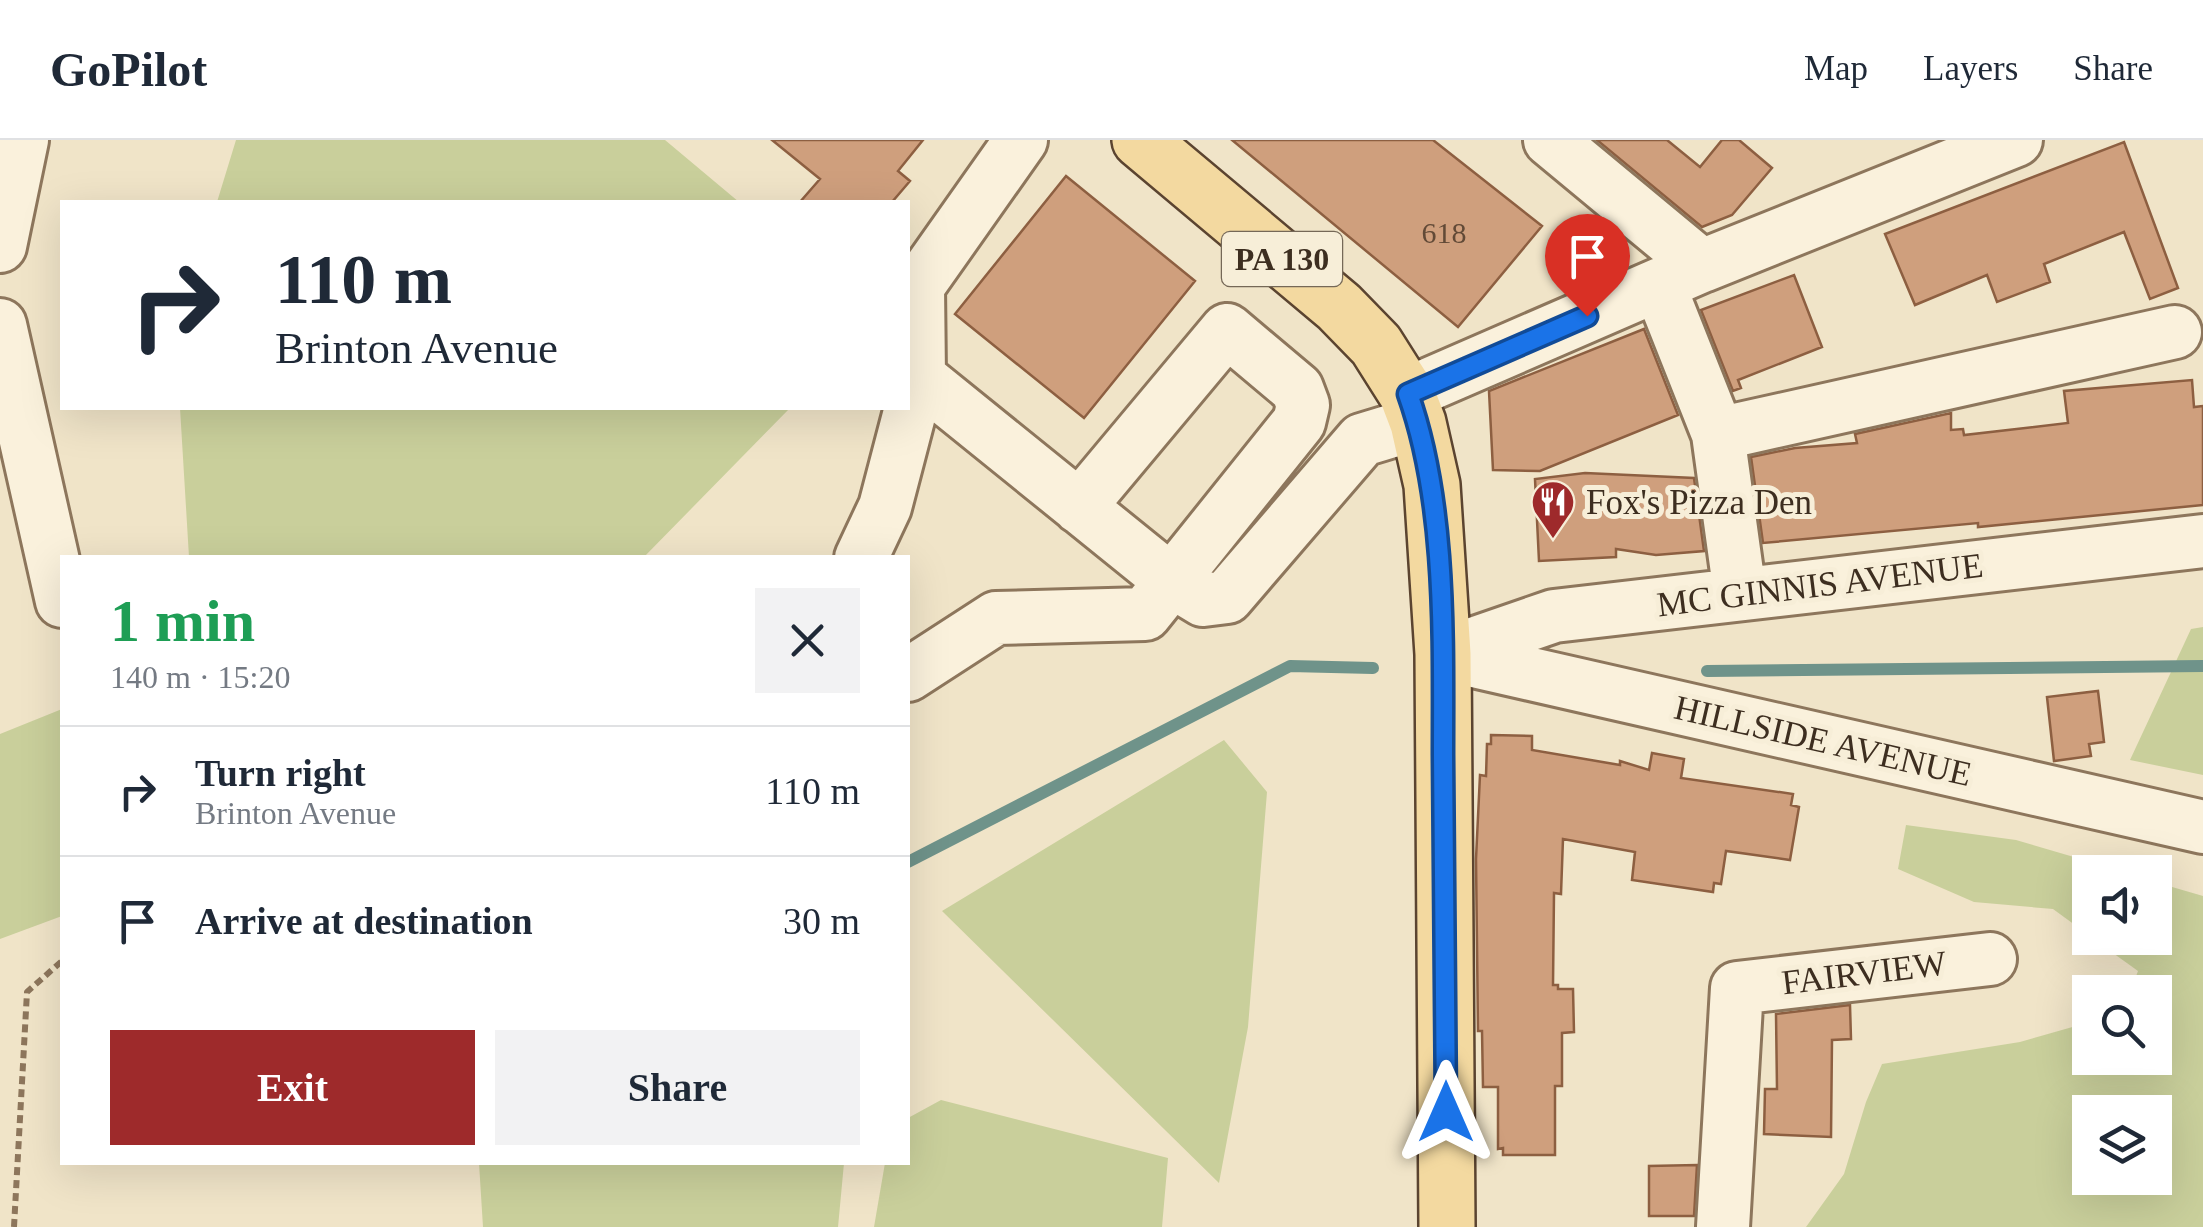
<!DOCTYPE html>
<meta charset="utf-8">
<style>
body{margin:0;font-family:Georgia,serif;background:#f2f2f3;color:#1f2937;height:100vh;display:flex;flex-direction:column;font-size:38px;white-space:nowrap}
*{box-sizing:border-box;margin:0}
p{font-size:32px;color:#747a83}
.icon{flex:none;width:55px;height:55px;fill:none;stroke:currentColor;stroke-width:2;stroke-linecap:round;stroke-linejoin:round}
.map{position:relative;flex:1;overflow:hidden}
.sheet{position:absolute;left:60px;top:415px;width:850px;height:610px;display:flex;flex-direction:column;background:#fff;border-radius:0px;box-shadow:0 10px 40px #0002}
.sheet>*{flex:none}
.guide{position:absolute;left:60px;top:60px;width:850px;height:210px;border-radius:0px;box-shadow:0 10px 40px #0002;background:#fff;color:#1f2937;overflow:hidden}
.buttons{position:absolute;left:2072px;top:715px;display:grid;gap:20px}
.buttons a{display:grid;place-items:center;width:100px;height:100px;border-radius:0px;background:#fff;box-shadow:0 10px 40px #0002;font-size:50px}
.pin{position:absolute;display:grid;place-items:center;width:85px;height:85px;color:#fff;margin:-102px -42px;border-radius:50% 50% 50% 0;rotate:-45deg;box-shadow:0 0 10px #0007}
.pin .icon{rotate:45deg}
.me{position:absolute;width:110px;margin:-55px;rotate:0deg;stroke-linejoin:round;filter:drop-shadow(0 0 8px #0008)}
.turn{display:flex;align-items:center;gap:35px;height:210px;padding:0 50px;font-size:45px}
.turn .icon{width:130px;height:130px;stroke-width:2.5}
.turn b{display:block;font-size:70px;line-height:85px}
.round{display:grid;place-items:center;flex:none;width:105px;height:105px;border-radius:0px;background:#f2f2f3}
.overview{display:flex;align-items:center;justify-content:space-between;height:170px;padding:0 50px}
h1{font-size:60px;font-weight:600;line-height:75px;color:#1e9e55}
.button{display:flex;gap:20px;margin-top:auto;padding:20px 50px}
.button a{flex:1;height:115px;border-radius:0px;background:#9e2a2b;color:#fff;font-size:40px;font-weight:600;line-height:115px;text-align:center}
.button a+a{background:#f2f2f3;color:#1f2937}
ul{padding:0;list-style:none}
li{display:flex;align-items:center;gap:30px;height:130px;padding:0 50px;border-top:2px solid #e0e1e3}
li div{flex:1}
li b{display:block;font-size:38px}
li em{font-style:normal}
header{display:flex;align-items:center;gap:60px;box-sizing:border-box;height:140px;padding:0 50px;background:#fff;border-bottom:2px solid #e0e1e3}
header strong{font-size:48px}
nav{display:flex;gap:55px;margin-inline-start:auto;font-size:35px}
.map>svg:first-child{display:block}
</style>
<header>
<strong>GoPilot</strong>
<nav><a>Map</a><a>Layers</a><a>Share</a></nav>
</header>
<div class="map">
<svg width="2203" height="1087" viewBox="0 0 2203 1087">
<rect width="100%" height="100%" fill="#f0e4c8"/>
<!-- green -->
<path fill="#c9cf9b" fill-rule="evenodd" d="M 236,0 L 665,0 L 739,62 L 217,62 Z
M 180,268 L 790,268 L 643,418 L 189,417 Z
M 2203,487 L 2203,635 L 2130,620 L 2191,489 Z
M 62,569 L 62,776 L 0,799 L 0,594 Z
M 1224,600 L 1267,652 L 1248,887 L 1219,1043 L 942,771 Z
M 1906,685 L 2016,700 L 2125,732 L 2090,732 L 2090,796 L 2053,769 L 1974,762 L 1898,729 Z
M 2155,742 L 2203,756 L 2203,1087 L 1806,1087 L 1844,1034 L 1866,962 L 1882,924 L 2020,902 L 2090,882 L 2090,918 L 2155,918 L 2155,852 L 2130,852 L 2138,831 L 2092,798 L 2155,798 ZM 2155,972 L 2155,1038 L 2090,1038 L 2090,972 Z
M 941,960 L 1168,1018 L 1162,1087 L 874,1087 L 885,1023 L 908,1022 L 908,978 Z
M 479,1023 L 479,1022 L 844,1023 L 838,1087 L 483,1087 Z"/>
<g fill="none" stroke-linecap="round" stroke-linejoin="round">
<!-- stream -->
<path stroke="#6f938a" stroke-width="12" d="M 1707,531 L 2203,526
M 908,722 L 1290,526 L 1373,528"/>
</g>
<!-- building -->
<path fill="#cf9f7d" stroke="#8d5f41" stroke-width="2.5" d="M 772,0 L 923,0 L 898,31 L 910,41 L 892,62 L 800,62 L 820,39 Z
M 1232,0 L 1433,0 L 1542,86 L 1458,187 Z
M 1597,0 L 1667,0 L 1700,27 L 1722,0 L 1739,0 L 1772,28 L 1732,75 L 1702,87 Z
M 2124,2 L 2178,148 L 2150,159 L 2124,92 L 2044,124 L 2050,142 L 1997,162 L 1987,135 L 1915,165 L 1885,94 Z
M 1066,36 L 1195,141 L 1084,278 L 955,174 Z
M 1794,135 L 1822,207 L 1738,240 L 1741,248 L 1733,251 L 1701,170 Z
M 1644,189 L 1678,275 L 1540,331 L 1493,330 L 1489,251 Z
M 2192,240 L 2194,267 L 2203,266 L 2203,365 L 1978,387 L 1978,383 L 1763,403 L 1751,317 L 1795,308 L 1857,303 L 1855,294 L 1951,273 L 1951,290 L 1963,289 L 1964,295 L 2068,283 L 2064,251 Z
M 1585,333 L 1694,338 L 1704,411 L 1656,415 L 1616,409 L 1616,417 L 1539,421 L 1535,339 Z
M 2098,551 L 2104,602 L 2089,604 L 2091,616 L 2054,621 L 2047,557 Z
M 1491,595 L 1532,596 L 1532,610 L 1620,625 L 1620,621 L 1649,630 L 1652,613 L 1684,619 L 1681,638 L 1793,654 L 1791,665 L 1799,667 L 1790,720 L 1726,711 L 1721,744 L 1714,743 L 1713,752 L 1632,740 L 1635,712 L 1563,699 L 1561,754 L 1554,753 L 1553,845 L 1558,845 L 1558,849 L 1573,849 L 1574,892 L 1562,893 L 1562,946 L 1555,946 L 1555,1015 L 1503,1015 L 1503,1008 L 1498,1009 L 1498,947 L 1483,947 L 1482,891 L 1478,891 L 1476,719 L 1480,635 L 1486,636 L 1487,604 L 1491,604 Z
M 1850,865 L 1851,899 L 1832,900 L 1831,997 L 1764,994 L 1765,949 L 1777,949 L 1776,874 Z
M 1697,1025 L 1694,1076 L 1649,1076 L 1649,1026 Z"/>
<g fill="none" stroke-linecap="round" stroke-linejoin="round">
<!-- minor casing -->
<g stroke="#8d765c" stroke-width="58">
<path id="minor" d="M 1021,0 L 918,146 L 919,237 L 1170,440 L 1203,460 L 1227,457 L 1362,300 L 1418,283
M 1550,0 L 1702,126
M 0,106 L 22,0
M 1659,145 L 1718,294 L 1740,454
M 0,185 L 62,461
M 1407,254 L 1702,126 L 2016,0
M 1718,294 L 2175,192
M 861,418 L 885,367 L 919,237
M 1443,514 L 2203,687
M 1444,514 L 1554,476 L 2203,401
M 908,535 L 996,478 L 1145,474 L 1299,282 L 1303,265 L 1297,249 L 1227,190 L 1079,367
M 1723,1087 L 1737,848 L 1990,819"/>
</g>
<!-- major casing -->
<g stroke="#5b4430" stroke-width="60">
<path id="major" d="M 1140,0 L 1339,167 L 1376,205 L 1407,254 L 1418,283 L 1432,345 L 1443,514 L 1447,1087"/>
</g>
<!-- path -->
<path stroke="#8d765c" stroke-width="6" stroke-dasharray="8 5" stroke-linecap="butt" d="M 14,1087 L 27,852 L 62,821"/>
<!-- minor -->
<use href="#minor" stroke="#faf1dc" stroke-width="52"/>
<!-- major -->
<use href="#major" stroke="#f3d9a0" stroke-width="55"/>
</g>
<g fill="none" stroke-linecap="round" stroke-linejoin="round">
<!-- route casing -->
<g stroke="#114b97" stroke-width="25">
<path id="route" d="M 1446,972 C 1445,853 1444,734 1443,615 C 1443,499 1447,363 1408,254 L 1587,176"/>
</g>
<!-- route -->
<use href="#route" stroke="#1a73e8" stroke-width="18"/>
</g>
<!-- icons -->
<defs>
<g id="restaurant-pin" transform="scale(2.25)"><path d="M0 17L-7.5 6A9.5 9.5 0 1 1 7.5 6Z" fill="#9e2a2b" stroke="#f7eed8"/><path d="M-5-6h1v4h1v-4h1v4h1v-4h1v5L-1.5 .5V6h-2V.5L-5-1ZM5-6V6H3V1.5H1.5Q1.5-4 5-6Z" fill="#fff"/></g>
</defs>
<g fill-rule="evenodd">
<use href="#restaurant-pin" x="1553" y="362"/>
</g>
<g text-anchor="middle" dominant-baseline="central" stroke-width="10" stroke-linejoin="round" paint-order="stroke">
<!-- number labels -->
<g font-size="30" fill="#624a37">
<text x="1444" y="92">618</text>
</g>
<!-- shield labels -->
<rect fill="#f7eed8" stroke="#756857" stroke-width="2.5" x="1222" y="92" width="120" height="54" rx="8"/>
<g font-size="32" font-weight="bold" fill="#3d2e20">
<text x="1282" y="119">PA 130</text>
</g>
<!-- poi labels -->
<g font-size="35" fill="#3d2e20" stroke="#f7eed8" text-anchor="start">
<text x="1586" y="362">Fox's Pizza Den</text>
</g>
<!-- street labels -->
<g font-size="35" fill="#3d2e20" stroke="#f7eed8">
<text transform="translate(1820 445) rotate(-7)">MC GINNIS AVENUE</text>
<text transform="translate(1823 601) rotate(13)">HILLSIDE AVENUE</text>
<text transform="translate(1864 833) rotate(-7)">FAIRVIEW</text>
</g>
</g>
</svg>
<div class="buttons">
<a><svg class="icon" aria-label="sound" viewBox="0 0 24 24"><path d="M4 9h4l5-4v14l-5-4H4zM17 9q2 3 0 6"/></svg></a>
<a><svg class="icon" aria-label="search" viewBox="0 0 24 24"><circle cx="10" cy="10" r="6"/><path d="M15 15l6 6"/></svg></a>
<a><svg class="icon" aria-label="layers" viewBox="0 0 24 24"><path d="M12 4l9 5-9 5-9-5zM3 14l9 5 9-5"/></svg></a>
</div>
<div class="pin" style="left:1587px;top:176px;background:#d93025"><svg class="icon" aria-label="arrive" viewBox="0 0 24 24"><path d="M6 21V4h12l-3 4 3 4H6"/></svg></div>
<svg class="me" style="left:1446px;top:972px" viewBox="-20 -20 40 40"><path d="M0-17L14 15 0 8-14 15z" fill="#1a73e8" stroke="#fff" stroke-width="4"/></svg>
<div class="guide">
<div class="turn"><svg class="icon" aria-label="right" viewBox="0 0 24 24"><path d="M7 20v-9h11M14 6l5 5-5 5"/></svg><div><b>110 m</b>Brinton Avenue</div></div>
</div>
<section class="sheet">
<div class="overview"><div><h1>1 min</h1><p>140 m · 15:20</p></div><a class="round"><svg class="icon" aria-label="close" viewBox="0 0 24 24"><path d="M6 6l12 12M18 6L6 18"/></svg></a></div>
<ul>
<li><svg class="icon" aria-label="right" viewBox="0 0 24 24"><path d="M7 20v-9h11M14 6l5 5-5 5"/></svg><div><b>Turn right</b><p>Brinton Avenue</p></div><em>110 m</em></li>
<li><svg class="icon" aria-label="arrive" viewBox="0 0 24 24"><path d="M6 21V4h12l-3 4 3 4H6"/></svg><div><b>Arrive at destination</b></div><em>30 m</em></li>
</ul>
<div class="button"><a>Exit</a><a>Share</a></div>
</section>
</div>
